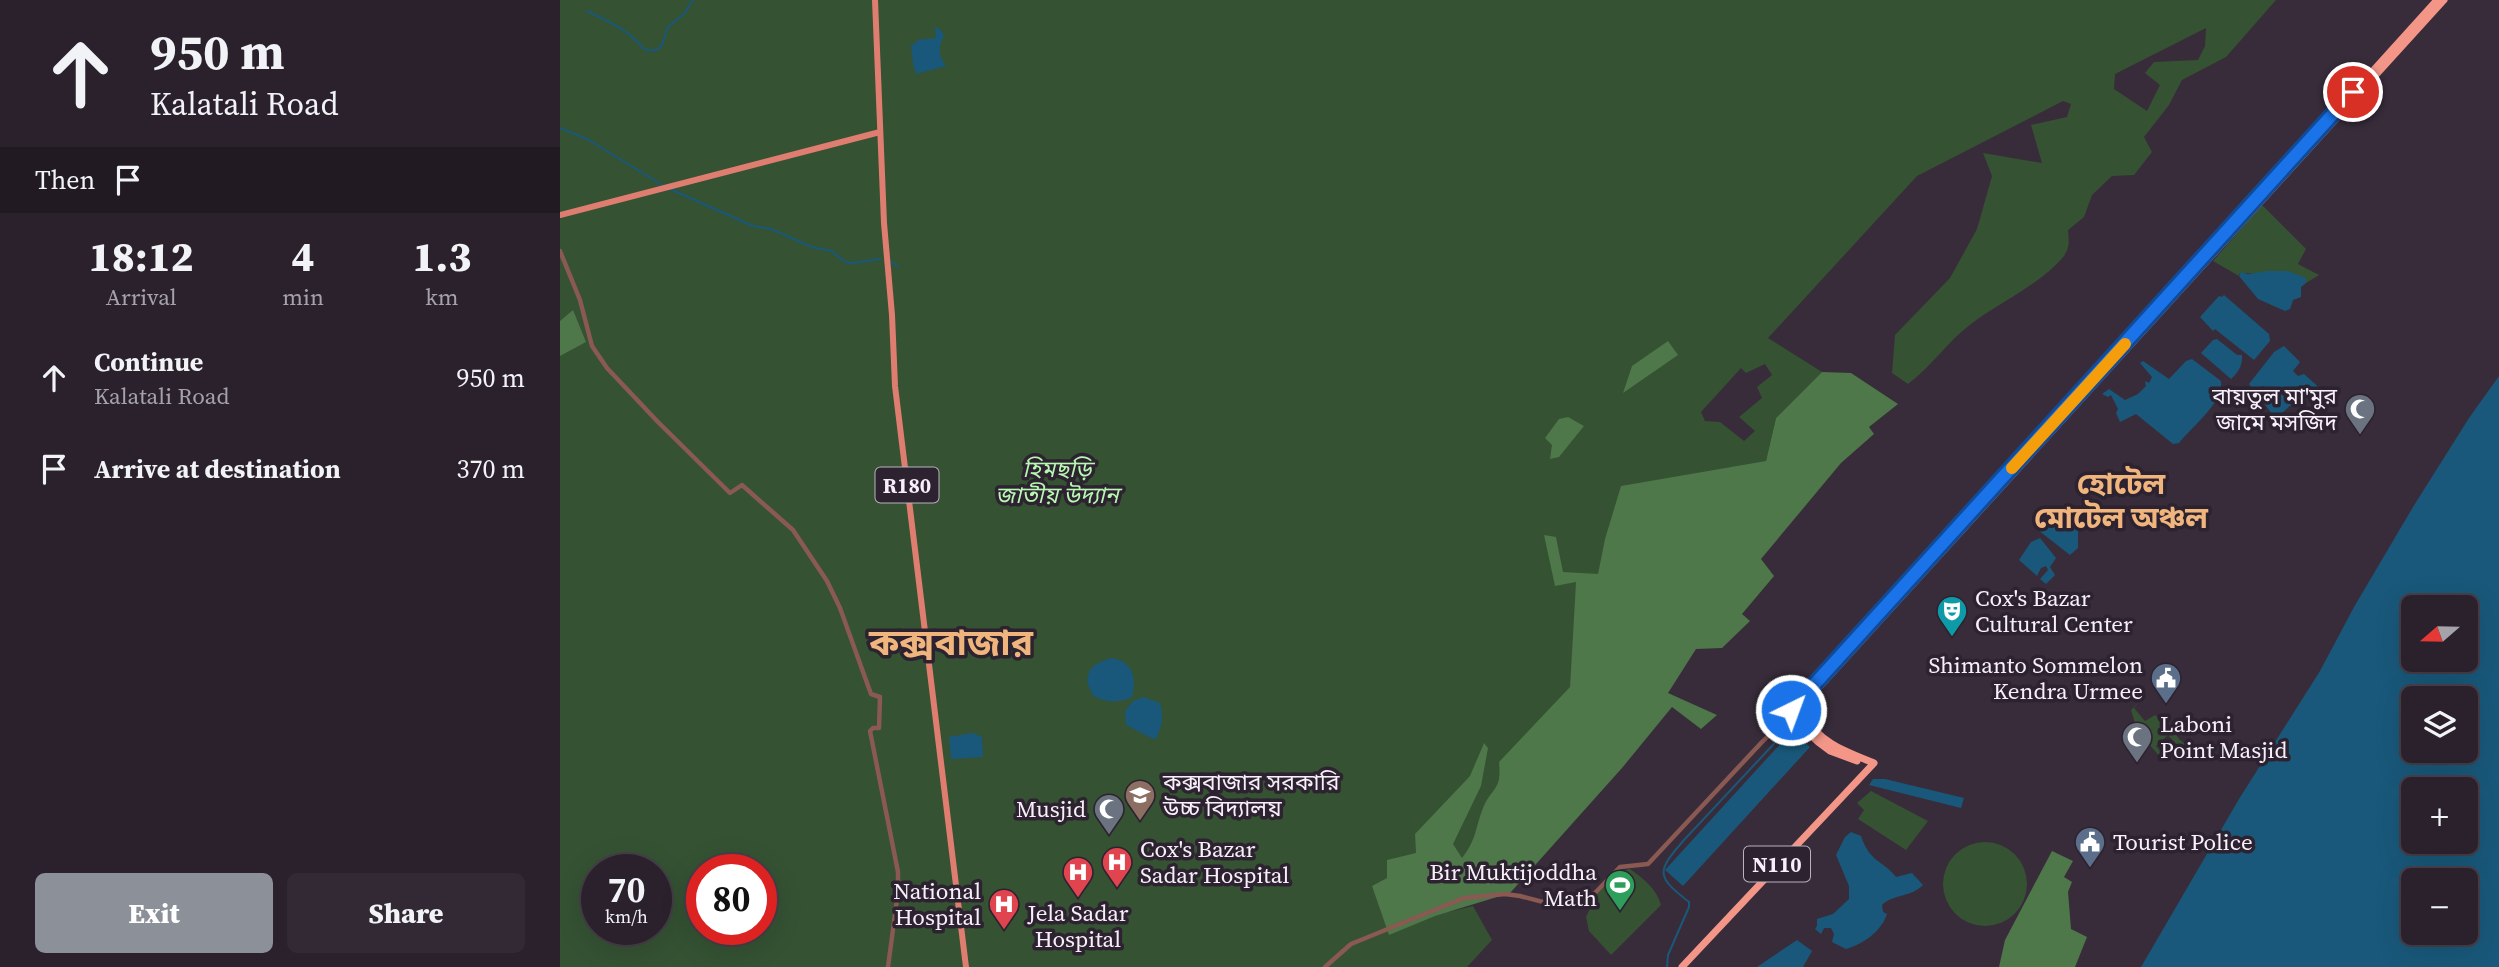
<!DOCTYPE html>
<meta charset="utf-8">
<style>
body{margin:0;font-family:"Source Serif 4","Noto Sans Bengali",serif;background:#322934;color:#f1f3f6;height:100vh;display:flex;flex-direction:column;font-size:26px;white-space:nowrap}
*{box-sizing:border-box;margin:0}
p{font-size:23px;color:#a5a3a9}
.icon{flex:none;width:38px;height:38px;fill:none;stroke:currentColor;stroke-width:2;stroke-linecap:round;stroke-linejoin:round}
.map{position:relative;flex:1;overflow:hidden}
.side{display:flex;flex-direction:column;background:#2a212c;width:560px}
.side>*{flex:none}
.top-card{background:#2a212c;color:#f1f3f6;overflow:hidden}
.needle{width:46px;rotate:250deg}
.tools{position:absolute;left:1841px;top:595px;display:grid;gap:14px}
.tools a{display:grid;place-items:center;width:77px;height:77px;border-radius:10px;background:#2a212c;box-shadow:0 7px 28px #0002,0 0 0 2px #463e48;font-size:35px}
.speed{position:absolute;left:21px;top:854px;display:flex;gap:14px;font-size:35px;font-weight:700;text-align:center}
.speed>*{display:grid;place-content:center;width:91px;height:91px;border-radius:50%;background:#2a212c;box-shadow:0 7px 28px #0002,0 0 0 2px #463e48;line-height:1}
.speed small{font-size:18px;font-weight:400}
.speed .limit{border:10px solid #d22;background:#fff;color:#111}
.pin{position:absolute;display:grid;place-items:center;width:60px;height:60px;color:#fff;margin:-30px;border:4px solid #fff;border-radius:50%;box-shadow:0 2px 7px #0007}
.me{position:absolute;width:77px;margin:-38px;rotate:42deg;stroke-linejoin:round;filter:drop-shadow(0 0 5px #0008)}
.turn{display:flex;align-items:center;gap:24px;height:147px;padding:0 35px;font-size:32px}
.turn .icon{width:91px;height:91px;stroke-width:2.5}
.turn b{display:block;font-size:49px;line-height:60px}
.then{display:flex;align-items:center;height:66px;padding:0 35px;background:#0003;gap:14px;font-size:26px}
.eta{display:flex;justify-content:space-evenly;align-items:center;height:119px;text-align:center}
.eta b{font-size:42px;font-weight:800;line-height:49px}
.primary-button{display:flex;gap:14px;margin-top:auto;padding:14px 35px}
.primary-button a{flex:1;height:80px;border-radius:10px;background:#8c9099;color:#fff;font-size:28px;font-weight:800;line-height:80px;text-align:center}
.primary-button a+a{background:#322934;color:#f1f3f6}
ul{padding:0;list-style:none}
li{display:flex;align-items:center;gap:21px;height:91px;padding:0 35px}
li div{flex:1}
li b{display:block;font-size:26px}
li em{font-style:normal}
main{display:flex;flex:1;min-height:0}
.map>svg:first-child{display:block}
</style>
<main>
<section class="side">
<div class="top-card">
<div class="turn"><svg class="icon" aria-label="ahead" viewBox="0 0 24 24"><path d="M12 20V5M6 11l6-6 6 6"/></svg><div><b>950 m</b>Kalatali Road</div></div>
<div class="then">Then<svg class="icon" aria-label="arrive" viewBox="0 0 24 24"><path d="M6 21V4h12l-3 4 3 4H6"/></svg></div>
</div>
<div class="eta">
<div><b>18:12</b><p>Arrival</p></div>
<div><b>4</b><p>min</p></div>
<div><b>1.3</b><p>km</p></div>
</div>
<ul>
<li><svg class="icon" aria-label="ahead" viewBox="0 0 24 24"><path d="M12 20V5M6 11l6-6 6 6"/></svg><div><b>Continue</b><p>Kalatali Road</p></div><em>950 m</em></li>
<li><svg class="icon" aria-label="arrive" viewBox="0 0 24 24"><path d="M6 21V4h12l-3 4 3 4H6"/></svg><div><b>Arrive at destination</b></div><em>370 m</em></li>
</ul>
<div class="primary-button"><a>Exit</a><a>Share</a></div>
</section>
<div class="map">
<svg width="1939" height="967" viewBox="0 0 1939 967">
<rect width="100%" height="100%" fill="#382c3a"/>
<!-- green -->
<path fill="#355233" fill-rule="evenodd" d="M 0,0 L 1716,0 L 1666,57 L 1622,80 L 1609,105 L 1584,137 L 1592,152 L 1574,175 L 1552,176 L 1532,195 L 1524,217 L 1508,230 C 1509,240 1510,247 1504,256 C 1480,285 1441,301 1411,324 C 1388,341 1372,366 1348,384 L 1332,373 L 1335,335 L 1390,278 L 1417,229 L 1432,176 L 1423,153 L 1482,163 L 1471,125 L 1507,117 L 1511,104 L 1503,101 L 1357,176 L 1208,338 L 1262,372 L 1216,418 L 1206,461 L 1061,709 L 888,912 L 913,906 L 932,940 L 907,967 L 0,967 ZM 1646,28 L 1645,46 L 1638,60 L 1594,62 L 1585,73 L 1600,85 L 1587,111 L 1554,89 L 1555,74 ZM 1205,364 L 1212,375 L 1197,387 L 1202,398 L 1179,417 L 1195,431 L 1184,441 L 1160,422 L 1145,421 L 1141,412 L 1181,368 L 1186,373 ZM 37,870 L 96,870 L 96,929 L 37,929 ZM 142,870 L 201,870 L 201,929 L 142,929 Z
M 1702,205 L 1746,249 L 1738,264 L 1759,275 L 1746,283 L 1746,278 L 1685,273 L 1679,274 L 1679,276 L 1653,261 Z
M 1580,701 L 1574,708 L 1585,721 L 1595,715 L 1605,724 L 1608,722 L 1619,739 L 1625,744 L 1618,753 L 1615,751 L 1619,747 L 1608,735 L 1596,746 L 1605,756 L 1601,758 L 1577,730 L 1571,710 Z
M 1311,791 L 1368,821 L 1346,850 L 1298,819 L 1304,810 L 1297,803 Z
M1383 884a42 42 0 1 1 84 0a42 42 0 1 1-84 0Z
M 1070,869 C 1083,878 1097,889 1101,905 L 1051,955 L 1029,931 L 1026,917 L 1037,894 L 1058,872 Z"/>
<!-- forest -->
<path fill="#4e774a" d="M 13,310 L 26,342 L 0,356 L 0,321 Z
M 1108,341 L 1118,355 L 1063,393 L 1072,366 Z
M 1262,372 L 1291,373 L 1338,404 L 1309,427 L 1314,434 L 1281,463 L 1201,559 L 1214,576 L 1182,614 L 1190,621 L 1162,648 L 1136,649 L 1108,693 L 1157,715 L 1141,729 L 1112,707 L 1062,768 L 950,893 L 875,916 L 829,935 L 812,886 L 827,878 L 827,860 L 856,853 L 855,834 L 910,776 L 924,743 L 928,748 L 921,786 L 893,844 L 902,858 C 917,839 915,828 923,808 C 932,787 942,791 939,762 L 1010,687 L 1016,582 L 995,586 L 984,535 L 996,537 L 1003,572 L 1038,574 L 1045,539 L 1061,486 L 1206,461 L 1216,418 Z
M 1008,417 L 1024,426 L 999,457 L 990,459 L 992,445 L 985,438 L 999,419 Z
M 1492,851 L 1513,861 L 1504,877 L 1512,882 L 1508,892 L 1511,929 L 1527,937 L 1515,967 L 1439,967 L 1445,940 Z"/>
<!-- water -->
<path fill="#19587a" fill-rule="evenodd" d="M 375,27 L 380,29 L 384,36 C 378,46 378,56 386,66 L 356,74 L 353,64 L 351,45 L 356,43 L 357,40 L 376,38 Z
M 1707,271 L 1728,271 L 1746,278 L 1746,283 L 1741,287 L 1741,297 L 1733,300 L 1730,309 L 1725,311 L 1698,299 L 1679,276 L 1681,272 L 1688,274 Z
M 1664,295 L 1709,334 L 1710,341 L 1694,360 L 1655,329 L 1653,331 L 1640,317 L 1659,296 L 1662,297 Z
M 1657,339 L 1677,355 L 1682,355 C 1683,365 1678,373 1671,379 L 1641,353 L 1653,340 Z
M 1724,346 L 1740,362 L 1733,371 L 1738,376 L 1744,374 L 1764,392 L 1761,401 L 1740,396 L 1716,419 L 1689,384 L 1714,352 Z
M 1632,359 L 1661,381 C 1664,402 1632,427 1619,443 L 1613,444 L 1576,414 L 1560,422 L 1556,413 L 1558,409 L 1551,395 L 1548,397 L 1542,394 L 1549,389 L 1565,400 L 1578,394 L 1586,386 L 1585,381 L 1589,383 L 1592,377 L 1580,363 L 1583,361 L 1609,379 L 1626,361 Z
M 1939,376 L 1939,967 L 1581,967 L 1679,799 L 1760,671 L 1794,607 L 1853,507 L 1909,418 ZM 1853,607 L 1906,607 L 1906,660 L 1853,660 ZM 1853,698 L 1906,698 L 1906,751 L 1853,751 ZM 1853,789 L 1906,789 L 1906,842 L 1853,842 ZM 1853,880 L 1906,880 L 1906,933 L 1853,933 Z
M 1498,507 L 1520,525 L 1518,532 L 1518,548 L 1510,555 L 1478,530 Z
M 1480,538 L 1496,558 L 1490,567 L 1495,575 L 1486,584 L 1480,579 L 1488,570 L 1486,566 L 1481,568 L 1477,576 L 1459,560 L 1471,542 Z
M 551,658 C 573,661 577,678 572,697 C 559,703 547,703 533,696 L 527,682 L 529,671 L 536,664 Z
M 583,697 L 600,703 C 604,718 602,727 595,740 L 566,725 L 565,711 L 573,701 Z
M 1232,731 L 1250,747 L 1123,886 L 1105,870 Z
M 413,733 L 422,737 L 423,757 L 391,759 L 389,737 Z
M 1313,779 L 1325,779 L 1404,798 L 1401,808 L 1309,785 Z
M 1291,832 L 1301,836 C 1310,863 1323,860 1336,877 L 1352,873 L 1363,885 C 1352,897 1333,894 1322,905 L 1323,912 L 1327,914 C 1321,932 1303,944 1286,949 L 1272,942 L 1274,934 L 1271,928 L 1264,928 L 1261,934 L 1255,929 L 1257,926 L 1257,919 L 1273,914 L 1289,899 L 1289,886 L 1276,855 L 1285,837 Z
M 1237,940 L 1252,951 L 1243,967 L 1197,967 Z"/>
<g fill="none" stroke-linecap="round" stroke-linejoin="round">
<!-- stream -->
<path stroke="#19587a" stroke-width="2" d="M 27,11 C 49,22 69,30 84,49 L 93,51 L 101,47 L 108,27 L 124,14 L 133,0
M 0,128 L 29,140 L 102,185
M 110,189 L 193,226 L 211,229 L 252,247 L 272,251 L 285,262 L 293,263 L 320,259
M 330,261 L 338,267
M 1107,967 L 1108,955 L 1129,907 L 1129,902 C 1095,876 1097,871 1124,840 L 1224,733"/>
<!-- minor -->
<path stroke="#895952" stroke-width="4.5" d="M 0,251 L 20,300 L 32,346 L 47,368 L 97,421 L 170,493 L 182,485 L 233,530 L 267,581 L 280,608 L 311,694 L 320,697 L 319,728 L 313,728 L 310,731 L 338,872 L 338,892 L 328,967
M 765,967 L 791,944 L 904,898 L 945,894 L 960,896 L 1002,907 L 1011,906 L 1035,893 L 1060,867 L 1088,864 L 1202,742 L 1232,713"/>
<!-- major -->
<path stroke="#df7e70" stroke-width="6" d="M 315,0 L 324,223 L 332,315 L 335,386 L 406,967
M 0,215 L 320,132"/>
<!-- highway -->
<path stroke="#f39688" stroke-width="7" d="M 1810,74 L 1877,0
M 1238,702 L 1672,226
M 1243,705 L 1884,0
M 1235,714 L 1241,713 L 1244,708 L 1238,702 L 1233,704 L 1231,710 L 1242,727 L 1258,742 L 1270,751 L 1297,761
M 1122,967 L 1314,763 C 1281,750 1261,743 1241,713"/>
</g>
<g fill="none" stroke-linecap="round" stroke-linejoin="round">
<!-- route casing -->
<g stroke="#114b97" stroke-width="18">
<path id="route" d="M 1231,710 L 1233,704 L 1238,702 L 1252,687 L 1793,92"/>
</g>
<!-- route -->
<use href="#route" stroke="#1a73e8" stroke-width="12"/>
<!-- slow -->
<path stroke="#f59e0b" stroke-width="12" d="M 1452,468 L 1565,344"/>
</g>
<!-- icons -->
<defs>
<g id="mosque-pin" transform="scale(1.575)"><path d="M0 17L-7.5 6A9.5 9.5 0 1 1 7.5 6Z" fill="#6b7280" stroke="#2d2230"/><path d="M3.5-4.9A6 6 0 1 0 3.5 4.9A5 5 0 1 1 3.5-4.9Z" fill="#fff"/></g>
<g id="theatre-pin" transform="scale(1.575)"><path d="M0 17L-7.5 6A9.5 9.5 0 1 1 7.5 6Z" fill="#0f9aa8" stroke="#2d2230"/><path d="M-5-5.5Q0-4 5-5.5V0Q5 5 0 6Q-5 5-5 0ZM-3.3-2.5H-1v1.5H-3.3ZM1-2.5H3.3v1.5H1ZM-2.8 1Q0 5.5 2.8 1Z" fill="#fff"/></g>
<g id="civic-pin" transform="scale(1.575)"><path d="M0 17L-7.5 6A9.5 9.5 0 1 1 7.5 6Z" fill="#5c6f8a" stroke="#2d2230"/><path d="M-.6-6.5H3V-4.5H.6V-3L4-1V1h2V6H-6V1h2V-1L-.6-3ZM-1.2 2.5V6h2.4V2.5Z" fill="#fff"/></g>
<g id="school-pin" transform="scale(1.575)"><path d="M0 17L-7.5 6A9.5 9.5 0 1 1 7.5 6Z" fill="#8d6e63" stroke="#2d2230"/><path d="M0-5L7-2L0 1L-7-2ZM-4 1L0 2.5L4 1V4Q0 6-4 4Z" fill="#fff"/></g>
<g id="hospital-pin" transform="scale(1.575)"><path d="M0 17L-7.5 6A9.5 9.5 0 1 1 7.5 6Z" fill="#e0444e" stroke="#2d2230"/><path d="M-5-5h3v3.5h4V-5h3V5h-3V1.5h-4V5h-3Z" fill="#fff"/></g>
<g id="stadium-pin" transform="scale(1.575)"><path d="M0 17L-7.5 6A9.5 9.5 0 1 1 7.5 6Z" fill="#2e9e5b" stroke="#2d2230"/><path d="M0-5a6.5 5 0 1 0 0 10a6.5 5 0 1 0 0-10ZM-3.5-1.8h7v3.6h-7Z" fill="#fff"/></g>
</defs>
<g fill-rule="evenodd">
<use href="#mosque-pin" x="1800" y="409"/>
<use href="#theatre-pin" x="1392" y="611"/>
<use href="#civic-pin" x="1606" y="678"/>
<use href="#mosque-pin" x="1577" y="737"/>
<use href="#school-pin" x="580" y="795"/>
<use href="#mosque-pin" x="549" y="809"/>
<use href="#civic-pin" x="1530" y="842"/>
<use href="#hospital-pin" x="557" y="862"/>
<use href="#hospital-pin" x="518" y="872"/>
<use href="#stadium-pin" x="1060" y="885"/>
<use href="#hospital-pin" x="444" y="904"/>
</g>
<g text-anchor="middle" dominant-baseline="central" stroke-width="7" stroke-linejoin="round" paint-order="stroke">
<!-- shield labels -->
<g fill="#2d2230" stroke="#bab2bd" stroke-width="2">
<rect x="315.5" y="467.5" width="63" height="35" rx="5"/>
<rect x="1184" y="846.5" width="66" height="35" rx="5"/>
</g>
<g font-size="21" font-weight="bold" fill="#f7eff9">
<text x="347" y="485">R180</text>
<text x="1217" y="864">N110</text>
</g>
<!-- poi labels -->
<g font-size="23" fill="#f7eff9" stroke="#2d2230" text-anchor="end">
<text x="1777" y="396">বায়তুল মা'মুর<tspan x="1777" dy="26">জামে মসজিদ</tspan></text>
<text x="1415" y="598" text-anchor="start">Cox's Bazar<tspan x="1415" dy="26">Cultural Center</tspan></text>
<text x="1583" y="665">Shimanto Sommelon<tspan x="1583" dy="26">Kendra Urmee</tspan></text>
<text x="1600" y="724" text-anchor="start">Laboni<tspan x="1600" dy="26">Point Masjid</tspan></text>
<text x="603" y="782" text-anchor="start">কক্সবাজার সরকারি<tspan x="603" dy="26">উচ্চ বিদ্যালয়</tspan></text>
<text x="526" y="809">Musjid</text>
<text x="1553" y="842" text-anchor="start">Tourist Police</text>
<text x="580" y="849" text-anchor="start">Cox's Bazar<tspan x="580" dy="26">Sadar Hospital</tspan></text>
<text x="1037" y="872">Bir Muktijoddha<tspan x="1037" dy="26">Math</tspan></text>
<text x="421" y="891">National<tspan x="421" dy="26">Hospital</tspan></text>
<text x="518" y="913" text-anchor="middle">Jela Sadar<tspan x="518" dy="26">Hospital</tspan></text>
</g>
<!-- park labels -->
<g font-size="23" font-style="italic" fill="#b8f8b2" stroke="#2d2230">
<text x="497" y="469">হিমছড়ি<tspan x="497" dy="26">জাতীয় উদ্যান</tspan></text>
</g>
<!-- district labels -->
<g font-size="30" font-weight="bold" fill="#f0b47d" stroke="#2d2230">
<text x="1561" y="483">হোটেল<tspan x="1561" dy="34">মোটেল অঞ্চল</tspan></text>
</g>
<!-- town labels -->
<g font-size="37" font-weight="bold" fill="#f0b47d" stroke="#2d2230">
<text x="391" y="642">কক্সবাজার</text>
</g>
</g>
</svg>
<div class="tools">
<a><svg class="needle" viewBox="-14 -14 28 28"><path d="M0-13l5 13h-10z" fill="#e53935"/><path d="M0 13l5-13h-10z" fill="#a5a3a9"/></svg></a>
<a><svg class="icon" aria-label="layers" viewBox="0 0 24 24"><path d="M12 4l9 5-9 5-9-5zM3 14l9 5 9-5"/></svg></a>
<a>+</a>
<a>−</a>
</div>
<div class="speed"><div>70<small>km/h</small></div><div class="limit">80</div></div>
<div class="pin" style="left:1793px;top:92px;background:#d93025"><svg class="icon" aria-label="arrive" viewBox="0 0 24 24"><path d="M6 21V4h12l-3 4 3 4H6"/></svg></div>
<svg class="me" style="left:1231px;top:710px" viewBox="-20 -20 40 40"><circle r="17" fill="#1a73e8" stroke="#fff" stroke-width="3"/><path d="M0-11L8 9 0 5-8 9z" fill="#fff"/></svg>
</div>
</main>
